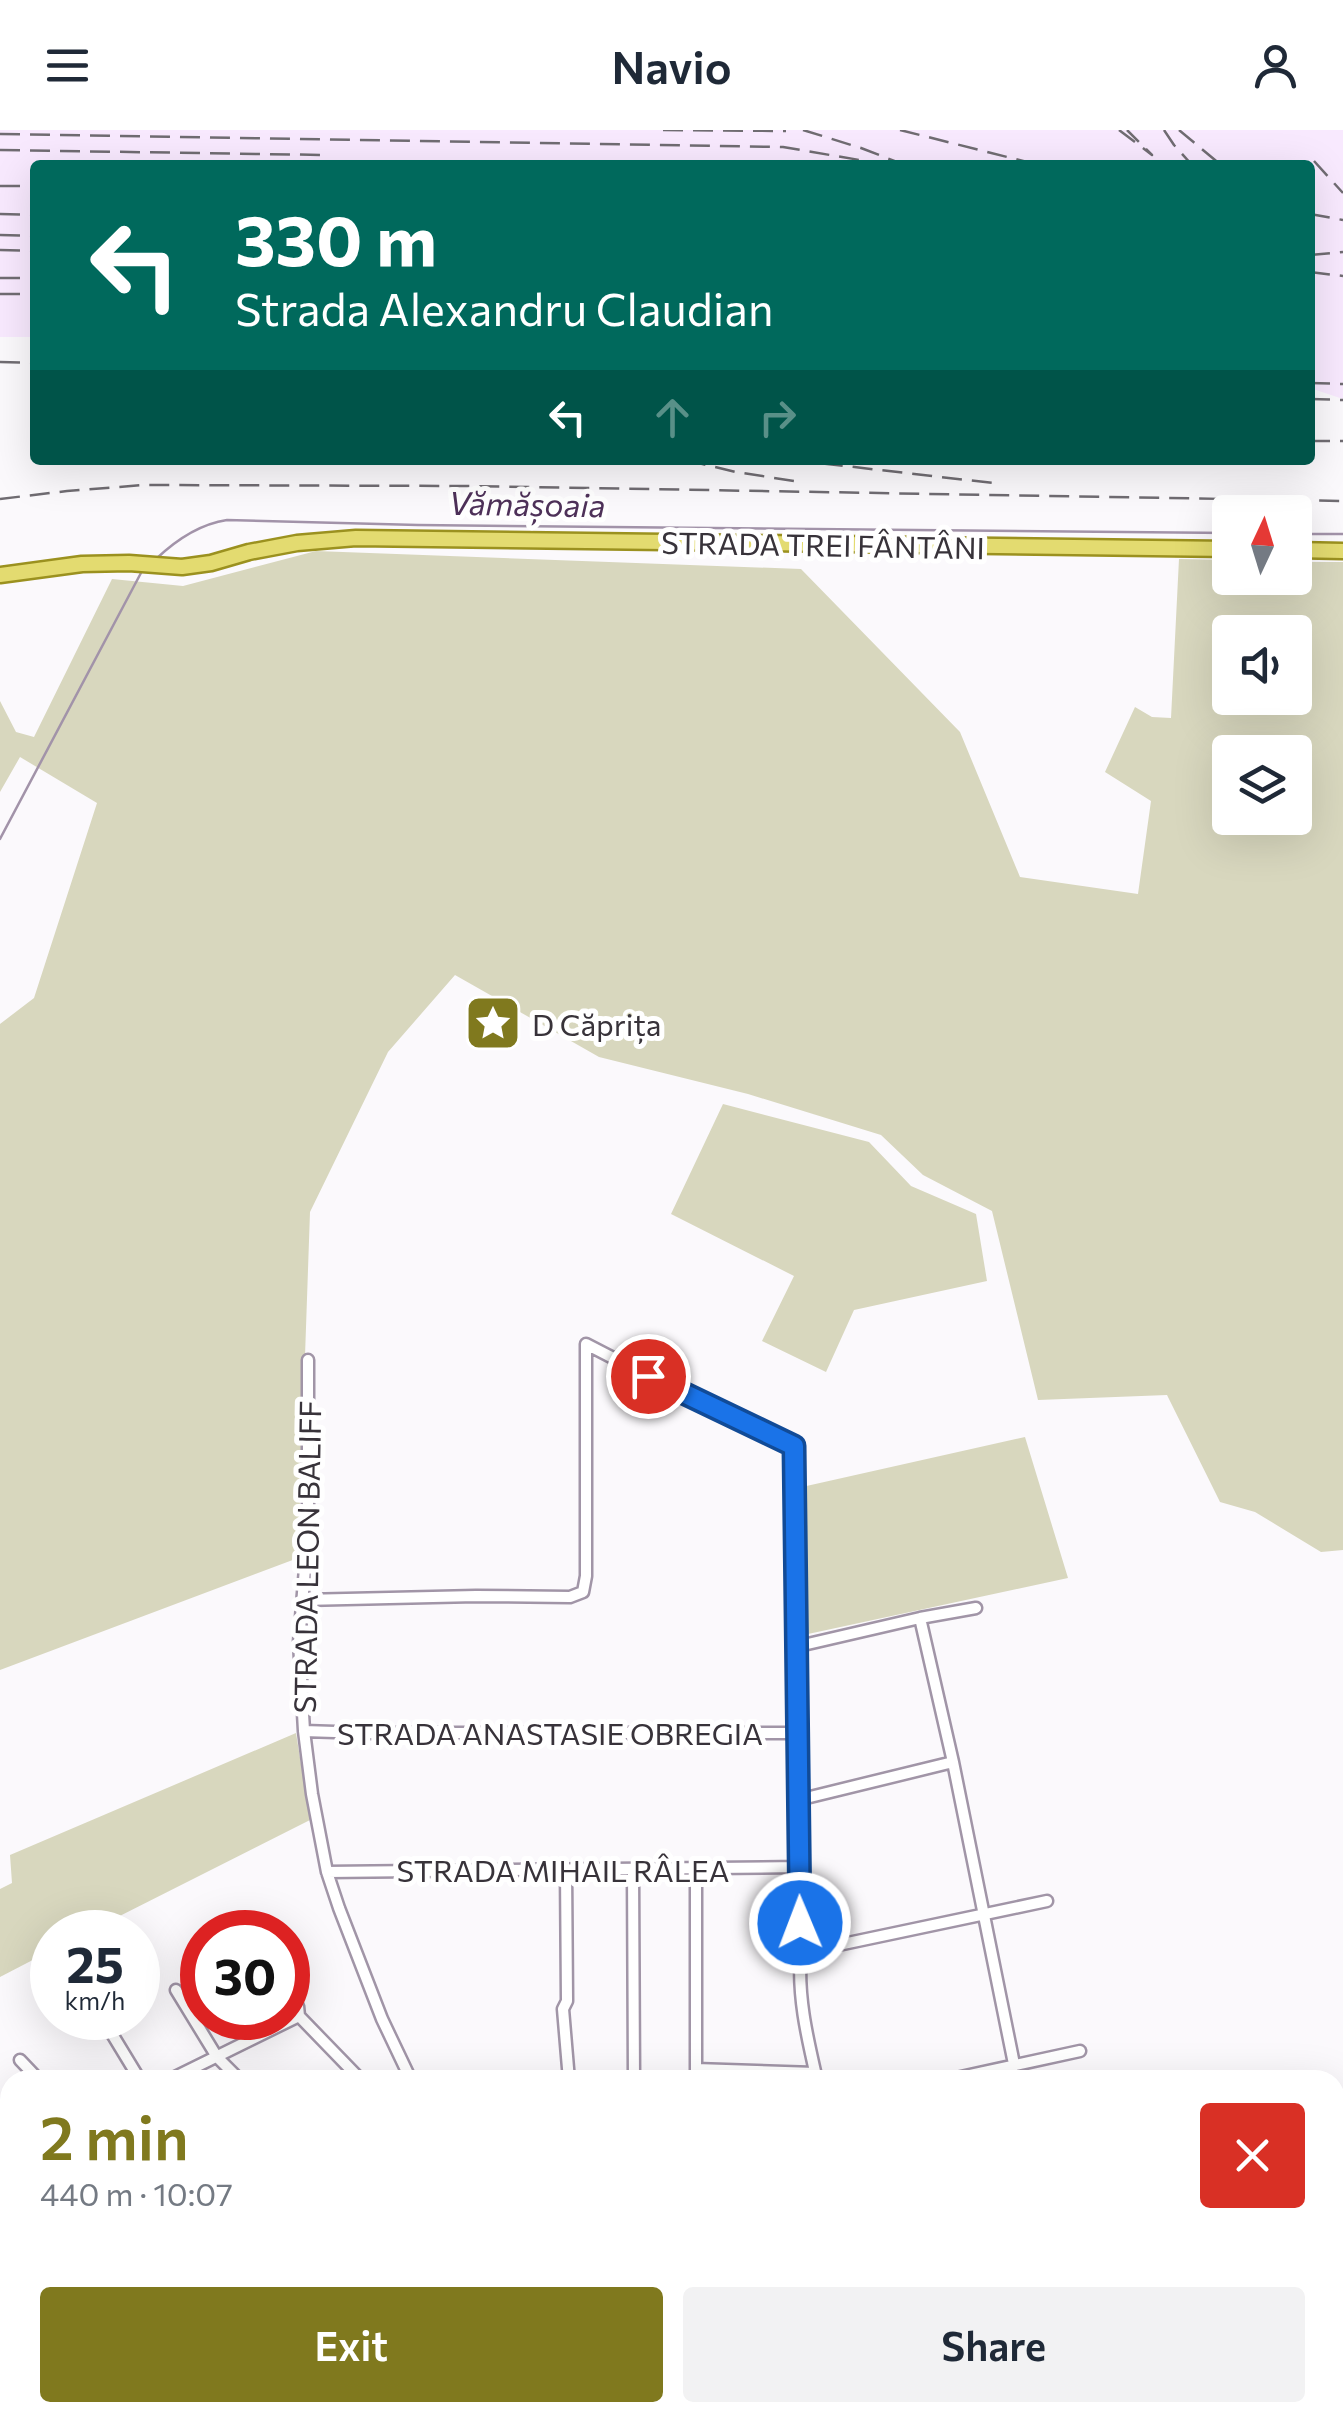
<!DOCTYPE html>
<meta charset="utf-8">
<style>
body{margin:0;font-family:Commissioner,sans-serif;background:#f2f2f3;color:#1f2937;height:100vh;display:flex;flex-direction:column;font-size:38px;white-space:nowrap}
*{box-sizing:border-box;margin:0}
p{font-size:32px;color:#747a83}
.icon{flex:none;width:55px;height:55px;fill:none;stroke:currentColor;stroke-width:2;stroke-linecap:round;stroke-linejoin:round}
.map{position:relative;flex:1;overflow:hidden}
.side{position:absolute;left:0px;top:1940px;width:1345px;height:352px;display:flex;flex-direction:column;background:#fff;border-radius:30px 30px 0 0;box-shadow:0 10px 40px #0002}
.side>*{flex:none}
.top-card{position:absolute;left:30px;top:30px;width:1285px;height:305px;border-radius:10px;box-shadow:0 10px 40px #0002;background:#00695c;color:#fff;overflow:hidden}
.needle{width:65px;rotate:4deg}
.buttons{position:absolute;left:1212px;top:365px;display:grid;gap:20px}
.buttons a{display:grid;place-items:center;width:100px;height:100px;border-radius:10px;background:#fff;box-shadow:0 10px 40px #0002;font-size:50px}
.speed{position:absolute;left:30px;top:1780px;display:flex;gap:20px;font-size:50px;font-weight:700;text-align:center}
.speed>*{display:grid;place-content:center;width:130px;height:130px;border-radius:50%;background:#fff;box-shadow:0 10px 40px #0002;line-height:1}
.speed small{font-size:25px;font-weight:400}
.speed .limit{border:15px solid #d22;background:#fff;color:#111}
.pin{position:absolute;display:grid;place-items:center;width:85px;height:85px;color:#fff;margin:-42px;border:5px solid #fff;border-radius:50%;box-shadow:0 2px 10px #0007}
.me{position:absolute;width:110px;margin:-55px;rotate:359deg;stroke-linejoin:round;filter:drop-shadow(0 0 8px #0008)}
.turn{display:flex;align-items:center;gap:35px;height:210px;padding:0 40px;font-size:45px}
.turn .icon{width:130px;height:130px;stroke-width:2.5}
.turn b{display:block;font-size:70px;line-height:85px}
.lanes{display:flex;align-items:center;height:95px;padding:0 40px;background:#0003;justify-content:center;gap:50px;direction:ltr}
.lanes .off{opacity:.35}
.round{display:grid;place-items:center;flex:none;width:105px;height:105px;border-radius:10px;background:#f2f2f3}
.headline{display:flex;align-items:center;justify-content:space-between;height:170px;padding:0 40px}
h1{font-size:60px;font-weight:600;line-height:75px;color:#80791e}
.primary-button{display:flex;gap:20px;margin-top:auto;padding:20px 40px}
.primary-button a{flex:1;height:115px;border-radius:10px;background:#80791e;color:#fff;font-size:40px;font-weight:600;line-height:115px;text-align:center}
.primary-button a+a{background:#f2f2f3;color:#1f2937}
header{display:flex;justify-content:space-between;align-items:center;height:130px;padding:0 40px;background:#fff;font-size:45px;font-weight:600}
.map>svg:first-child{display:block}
</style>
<header><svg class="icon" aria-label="menu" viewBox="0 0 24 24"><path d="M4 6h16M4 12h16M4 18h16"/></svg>Navio<svg class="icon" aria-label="person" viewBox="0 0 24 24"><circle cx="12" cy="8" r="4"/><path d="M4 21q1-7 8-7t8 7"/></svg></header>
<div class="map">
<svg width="1343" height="2291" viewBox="0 0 1343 2291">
<rect width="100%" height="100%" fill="#fbf9fc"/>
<!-- built -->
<path fill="#f8e9fe" d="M 0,0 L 1343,0 L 1343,269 L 1310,258 L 1310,35 L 35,35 L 35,207 L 0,207 Z"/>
<!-- green -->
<path fill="#d8d7be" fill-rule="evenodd" d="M 316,421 L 801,439 L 960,602 L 1020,747 L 1138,764 L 1151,671 L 1105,642 L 1135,577 L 1152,587 L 1171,588 L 1179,429 L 1230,430 L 1230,448 L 1295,448 L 1295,432 L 1343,432 L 1343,1420 L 1321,1422 L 1255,1382 L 1220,1372 L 1167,1265 L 1038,1270 L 992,1081 L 923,1045 L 881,1005 L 748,964 L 599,927 L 455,845 L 388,922 L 310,1082 L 298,1428 L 0,1540 L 0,894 L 34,868 L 97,673 L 20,627 L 0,662 L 0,571 L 16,602 L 34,607 L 112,449 L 183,456 ZM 1230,502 L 1295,502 L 1295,568 L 1230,568 ZM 1230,622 L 1295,622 L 1295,688 L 1230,688 Z
M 723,974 L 869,1012 L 911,1056 L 976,1084 L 987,1151 L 854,1180 L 826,1242 L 762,1211 L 794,1146 L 671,1084 Z
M 1025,1307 L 1068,1448 L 808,1504 L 802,1357 Z
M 296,1603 L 310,1690 L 88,1802 L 52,1802 L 52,1820 L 0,1847 L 0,1759 L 12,1753 L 10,1725 Z"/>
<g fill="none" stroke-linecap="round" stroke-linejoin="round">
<!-- stream -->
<path stroke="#a293a9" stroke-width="2.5" d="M 1295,404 L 1343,404
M 156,429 C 175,411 200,394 227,390 L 418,395 L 1230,403
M 0,709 L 142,441
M 0,2132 L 10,2143
M 139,2282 L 147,2291"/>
<!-- minor casing -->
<g stroke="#a195a7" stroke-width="15">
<path id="minor" d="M 308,1230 L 308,1401 L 299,1512 L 304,1601 L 312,1664 L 327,1742 L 339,1778 L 382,1889 L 411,1950
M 303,1470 L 476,1466 L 570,1467 L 583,1462 L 586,1446 L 586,1214 L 679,1262 L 794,1316 C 798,1484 799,1652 801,1821 C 797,1865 807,1907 817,1950
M 920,1488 L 953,1632 L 1014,1934
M 799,1516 L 920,1488 L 976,1478
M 304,1601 L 366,1603 L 797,1603
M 799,1668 L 806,1668 L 953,1632
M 696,1738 L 696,1950
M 633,1739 L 634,1950
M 566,1740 L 567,1871 L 563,1879 L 569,1950
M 327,1742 L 800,1737
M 801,1821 L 810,1821 L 1047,1771
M 176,1860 L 217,1927 L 240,1950
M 298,1876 L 299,1886 L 361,1950
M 106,1894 L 140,1950
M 20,1930 L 39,1950
M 696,1939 L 815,1943
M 169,1950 L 299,1886
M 947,1950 L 1080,1921
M 0,2013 L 10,2023
M 0,2106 L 10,2117
M 1335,2156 L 1343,2154
M 583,2282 L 588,2291
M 892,2282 L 893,2291
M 186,2290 L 187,2282
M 285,2291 L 292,2285 L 307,2282"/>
</g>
<!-- major casing -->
<g stroke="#9b911f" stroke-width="19">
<path id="major" d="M 1295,420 L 1343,421
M 0,445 L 82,434 L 129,433 L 182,437 L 211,433 L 249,422 L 297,413 L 356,408 L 1230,419"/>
</g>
<!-- minor -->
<use href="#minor" stroke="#fff" stroke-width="10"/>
<!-- major -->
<use href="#major" stroke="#e3db70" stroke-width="14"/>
<!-- rail -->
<path stroke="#706c72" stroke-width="2.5" stroke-dasharray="20 10" stroke-linecap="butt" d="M 663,0 L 786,1
M 803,0 L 861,18 L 905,35
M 900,0 L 1039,35
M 1119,0 L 1152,25 L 1127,0
M 1164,0 L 1174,15 L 1192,35
M 1179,0 L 1221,35
M 0,4 L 783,17 L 883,34
M 0,20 L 325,25
M 1314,31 L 1343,63
M 310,32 L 517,35
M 0,56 L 35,56
M 0,84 L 35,85
M 1310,84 L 1343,90
M 0,105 L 35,106
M 0,120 L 35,121
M 1310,125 L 1343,122
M 1310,142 L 1343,146
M 0,148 L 35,148
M 0,164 L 35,164
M 0,232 L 35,233
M 1310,253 L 1343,254
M 1310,269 L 1343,270
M 1310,311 L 1343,311
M 686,330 L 736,342 L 794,351
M 793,330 L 993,353
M 0,369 L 67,361 L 144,355 L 469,356 L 1343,371"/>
</g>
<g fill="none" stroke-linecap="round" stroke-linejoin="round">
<!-- route casing -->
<g stroke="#114b97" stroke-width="25">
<path id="route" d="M 648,1246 L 794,1316 C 797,1475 799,1634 800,1793"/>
</g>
<!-- route -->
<use href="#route" stroke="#1a73e8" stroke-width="18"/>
</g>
<!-- icons -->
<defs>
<g id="sight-square" transform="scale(2.875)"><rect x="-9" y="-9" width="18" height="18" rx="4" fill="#80791e" stroke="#fff"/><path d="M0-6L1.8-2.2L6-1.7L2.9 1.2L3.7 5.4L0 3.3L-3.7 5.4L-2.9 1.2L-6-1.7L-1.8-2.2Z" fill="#fff"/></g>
</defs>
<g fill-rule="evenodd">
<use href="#sight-square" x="493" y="893"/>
</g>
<g text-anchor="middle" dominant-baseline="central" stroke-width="10" stroke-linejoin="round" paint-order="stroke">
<!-- street labels -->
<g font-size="30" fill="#38333a" stroke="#fff">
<text transform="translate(823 414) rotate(1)">STRADA TREI FÂNTÂNI</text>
<text transform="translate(306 1427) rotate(-89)">STRADA LEON BALIFF</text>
<text x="550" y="1602">STRADA ANASTASIE OBREGIA</text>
<text x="563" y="1739">STRADA MIHAIL RÂLEA</text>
</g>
<!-- poi labels -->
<g font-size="30" fill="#38333a" stroke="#fff" text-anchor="start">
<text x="532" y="893">D Căprița</text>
</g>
<!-- water labels -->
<g font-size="32" font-style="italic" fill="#4e3159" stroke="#fff">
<text transform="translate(527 373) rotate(1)">Vămășoaia</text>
</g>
</g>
</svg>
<div class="buttons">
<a><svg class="needle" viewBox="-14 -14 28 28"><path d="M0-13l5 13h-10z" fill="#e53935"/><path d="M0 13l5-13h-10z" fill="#747a83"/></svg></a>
<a><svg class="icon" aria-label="sound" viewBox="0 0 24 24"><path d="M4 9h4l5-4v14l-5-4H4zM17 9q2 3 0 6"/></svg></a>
<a><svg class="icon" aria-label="layers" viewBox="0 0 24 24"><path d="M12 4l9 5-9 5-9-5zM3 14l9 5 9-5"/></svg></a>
</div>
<div class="speed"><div>25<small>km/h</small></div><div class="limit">30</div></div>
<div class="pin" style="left:648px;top:1246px;background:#d93025"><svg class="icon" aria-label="arrive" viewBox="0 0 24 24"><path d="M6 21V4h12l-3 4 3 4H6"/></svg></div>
<svg class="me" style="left:800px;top:1793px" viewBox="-20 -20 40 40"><circle r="17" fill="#1a73e8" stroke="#fff" stroke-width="3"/><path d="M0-11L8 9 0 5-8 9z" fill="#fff"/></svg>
<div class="top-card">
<div class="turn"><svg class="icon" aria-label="left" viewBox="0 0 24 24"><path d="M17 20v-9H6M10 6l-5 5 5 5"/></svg><div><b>330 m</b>Strada Alexandru Claudian</div></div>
<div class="lanes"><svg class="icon" aria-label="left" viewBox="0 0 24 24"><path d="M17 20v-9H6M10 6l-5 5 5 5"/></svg><svg class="icon off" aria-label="ahead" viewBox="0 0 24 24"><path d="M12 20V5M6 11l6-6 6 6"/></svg><svg class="icon off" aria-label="right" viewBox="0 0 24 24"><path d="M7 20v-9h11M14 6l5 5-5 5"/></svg></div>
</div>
<section class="side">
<div class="headline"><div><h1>2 min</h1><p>440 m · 10:07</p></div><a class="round" style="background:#d93025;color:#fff"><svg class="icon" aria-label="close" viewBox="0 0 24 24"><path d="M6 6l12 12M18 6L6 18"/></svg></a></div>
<div class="primary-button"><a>Exit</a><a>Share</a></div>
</section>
</div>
